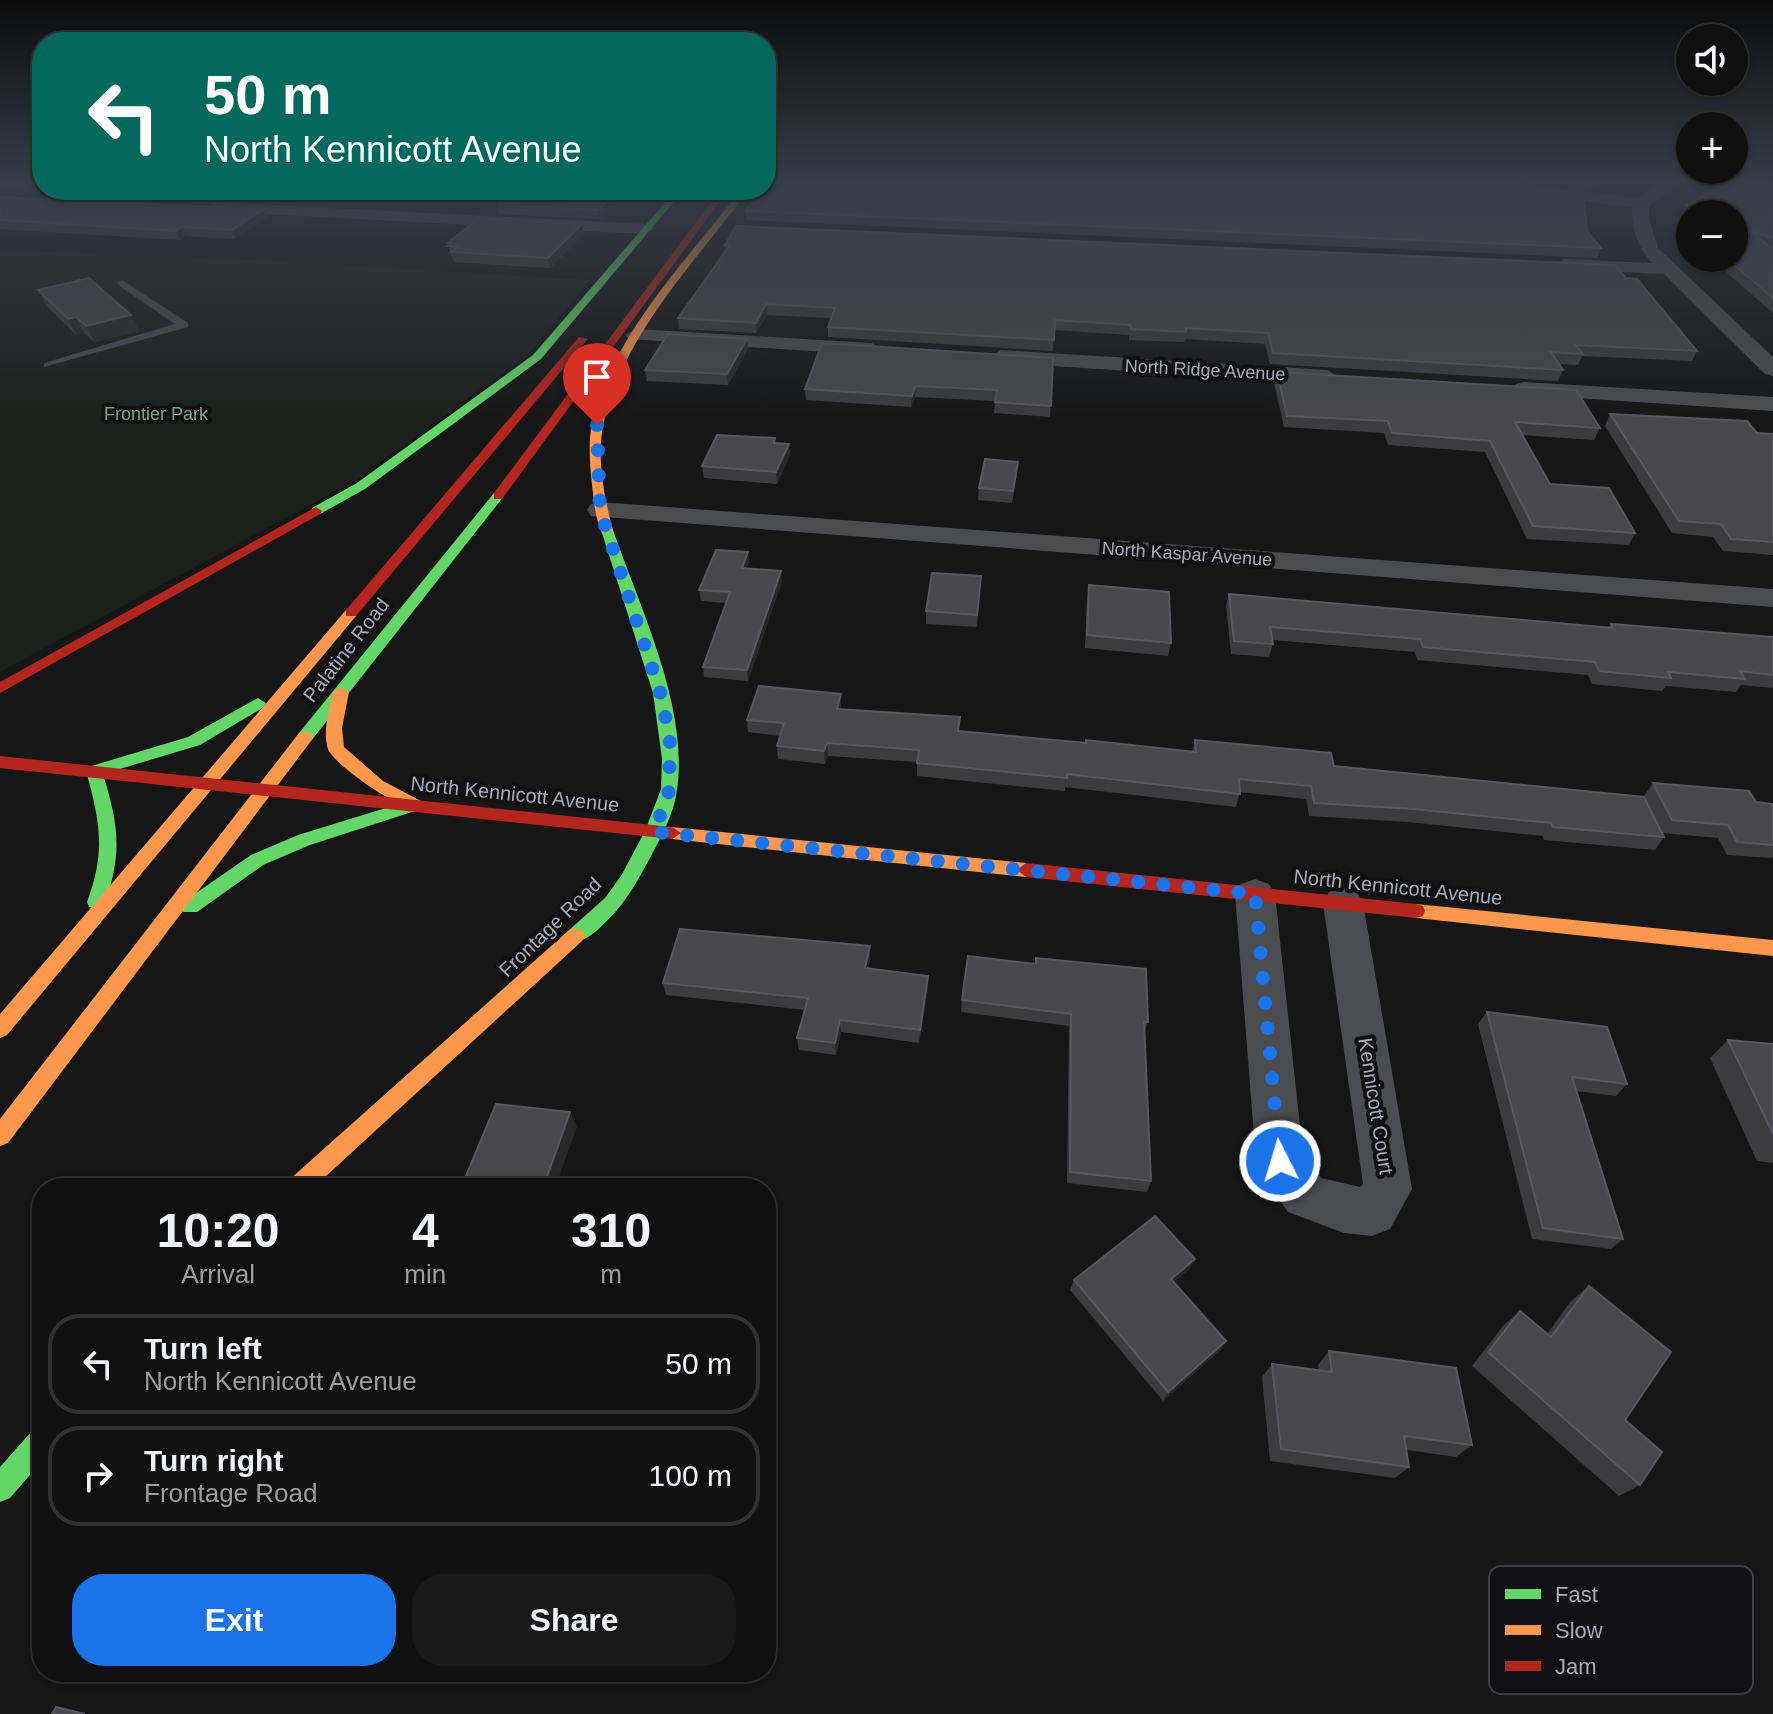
<!DOCTYPE html>
<meta charset="utf-8">
<style>
body{margin:0;font-family:Arial,sans-serif;background:#191919;color:#f1f3f6;height:100vh;display:flex;flex-direction:column;font-size:30px;white-space:nowrap}
*{box-sizing:border-box;margin:0}
p{font-size:26px;color:#9c9d9f}
.icon{flex:none;width:44px;height:44px;fill:none;stroke:currentColor;stroke-width:2;stroke-linecap:round;stroke-linejoin:round}
.map{position:relative;flex:1;overflow:hidden}
.panel{position:absolute;left:32px;top:1178px;width:744px;height:504px;display:flex;flex-direction:column;background:#101010;border-radius:32px;box-shadow:0 2px 6px #0004,0 0 0 2px #303030}
.panel>*{flex:none}
.guide{position:absolute;left:32px;top:32px;width:744px;height:168px;border-radius:32px;box-shadow:0 2px 6px #0004,0 0 0 2px #303030;background:#00695c;color:#fff;overflow:hidden}
.tools{position:absolute;left:1676px;top:24px;display:grid;gap:16px}
.tools a{display:grid;place-items:center;width:72px;height:72px;border-radius:50%;background:#101010;box-shadow:0 2px 6px #0004,0 0 0 2px #303030;font-size:40px}
.pin{position:absolute;display:grid;place-items:center;width:68px;height:68px;color:#fff;margin:-82px -34px;border-radius:50% 50% 50% 0;rotate:-45deg;box-shadow:0 0 8px #0007}
.pin .icon{rotate:45deg}
.me{position:absolute;width:88px;margin:-44px;rotate:355deg;stroke-linejoin:round;filter:drop-shadow(0 0 6px #0008)}
.turn{display:flex;align-items:center;gap:28px;height:168px;padding:0 40px;font-size:36px}
.turn .icon{width:104px;height:104px;stroke-width:2.5}
.turn b{display:block;font-size:56px;line-height:68px}
.eta{display:flex;justify-content:space-evenly;align-items:center;height:136px;text-align:center}
.eta b{font-size:48px;font-weight:700;line-height:56px}
.action{display:flex;gap:16px;margin-top:auto;padding:16px 40px}
.action a{flex:1;height:92px;border-radius:32px;background:#1a73e8;color:#fff;font-size:32px;font-weight:700;line-height:92px;text-align:center}
.action a+a{background:#191919;color:#f1f3f6}
ul{padding:0;list-style:none}
li{display:flex;align-items:center;gap:24px;height:100px;margin:0 16px 12px;padding:0 24px;border:4px solid #303030;border-radius:32px}
li div{flex:1}
li b{display:block;font-size:30px}
li em{font-style:normal}
.map>svg:first-child{display:block}
</style>
<div class="map">
<svg width="1773" height="1714" viewBox="0 0 1773 1714">
<rect width="100%" height="100%" fill="#161616"/>
<!-- green -->
<path fill="#1b201c" d="M 0,250 L 253,260 L 590,280 L 528,355 L 357,480 L 0,672 Z"/>
<g fill="none" stroke-linecap="round" stroke-linejoin="round">
<!-- lane -->
<path fill="#4b4c4f" fill-rule="evenodd" d="M 122,280 L 188,323 L 188,327 L 44,367 L 44,363 L 175,324 L 118,285 L 117,283 Z"/>
<!-- street -->
<path fill="#4b4c4f" fill-rule="evenodd" d="M 1469,182 L 1513,182 L 1638,198 L 1663,182 L 1682,182 L 1649,205 L 1649,219 L 1658,248 L 1773,357 L 1773,376 L 1765,374 L 1664,274 L 1557,269 L 1555,265 L 1564,259 L 1652,263 C 1638,248 1631,227 1632,207 L 1477,187 Z
M 213,202 L 645,224 L 654,229 L 645,234 L 207,211 L 205,207 Z
M 636,329 L 872,343 L 883,349 L 872,355 L 629,339 L 625,335 Z
M 1001,350 L 1327,370 L 1338,377 L 1327,384 L 993,362 L 990,357 Z
M 1524,382 L 1773,397 L 1773,411 L 1516,394 L 1513,389 L 1516,384 Z
M 600,502 L 1773,589 L 1773,607 L 591,516 L 587,510 L 591,504 Z
M 1255,879 L 1269,884 L 1275,894 L 1303,1154 L 1321,1178 L 1360,1187 L 1363,1184 L 1323,903 L 1329,892 L 1343,888 L 1357,892 L 1363,903 L 1412,1189 L 1390,1229 L 1372,1236 L 1344,1233 L 1288,1212 L 1263,1177 L 1256,1161 L 1235,894 L 1241,884 Z"/>
<!-- fast -->
<path fill="#63d668" fill-rule="evenodd" d="M 676,190 L 684,190 L 541,359 L 365,489 L 320,514 L 312,514 L 312,508 L 357,483 L 533,355 Z
M 494,493 L 504,496 L 311,741 L 299,741 L 297,737 L 299,733 Z
M 607,526 L 613,530 C 640,608 689,707 677,790 C 674,814 661,837 650,858 C 640,876 630,895 617,910 C 606,922 585,947 568,941 L 565,936 L 568,931 L 605,898 L 621,876 L 645,831 L 661,789 L 662,759 L 653,693 L 601,530 Z
M 258,698 L 266,703 L 264,707 L 200,745 L 103,774 C 118,823 123,853 105,902 L 103,907 L 89,907 L 87,902 C 106,852 100,821 86,771 L 88,767 L 188,737 Z
M 415,799 L 421,801 L 424,805 L 421,809 L 310,845 L 263,865 L 197,912 L 183,912 L 181,907 L 183,902 L 251,855 L 298,835 Z
M 42,1428 L 42,1461 L 10,1498 L 0,1502 L 0,1467 L 32,1431 Z"/>
<!-- slow -->
<path fill="#ff974d" fill-rule="evenodd" d="M 741,190 L 749,190 C 696,261 625,332 604,421 C 596,455 604,498 613,530 L 602,533 C 595,518 594,501 592,485 C 590,465 588,443 592,423 C 611,337 688,258 741,190 Z
M 351,609 L 356,610 L 356,616 L 7,1035 L 0,1038 L 0,1014 L 346,610 Z
M 341,687 L 349,692 L 342,728 L 344,747 L 383,781 L 421,801 L 424,805 L 421,809 C 404,814 334,765 328,749 C 322,731 330,709 333,692 Z
M 305,732 L 311,733 L 313,737 L 311,741 L 8,1143 L 0,1146 L 0,1119 L 299,733 Z
M 672,827 L 1026,863 L 1035,870 L 1026,877 L 672,839 L 663,833 Z
M 1416,904 L 1773,940 L 1773,956 L 1416,918 L 1409,916 L 1407,911 L 1409,906 Z
M 575,928 L 582,931 L 585,936 L 582,941 L 313,1188 L 285,1188 L 289,1180 L 568,931 Z"/>
<!-- jam -->
<path fill="#b3261e" fill-rule="evenodd" d="M 720,190 L 728,190 L 502,499 L 494,499 L 494,493 Z
M 579,337 L 588,339 L 356,616 L 346,616 L 346,610 Z
M 316,507 L 322,511 L 320,514 L 0,693 L 0,682 Z
M 0,756 L 672,827 L 681,833 L 672,839 L 0,768 Z
M 1026,863 L 1416,904 L 1423,906 L 1425,911 L 1423,916 L 1416,918 L 1026,877 L 1017,870 Z"/>
</g>
<!-- wall -->
<path fill="#3c3c3f" d="M 0,182 L 42,182 L 42,190 L 311,190 L 290,203 L 0,189 Z
M 1534,182 L 1604,182 L 1593,189 Z
M 1773,182 L 1773,248 L 1771,248 L 1773,250 L 1773,313 L 1710,258 L 1734,258 L 1734,214 L 1690,214 L 1690,227 L 1681,214 L 1686,205 Z
M 629,190 L 600,219 L 499,214 L 497,205 Z
M 0,197 L 264,209 L 267,218 L 235,239 L 186,236 L 180,240 L 0,229 Z
M 746,211 L 1587,231 L 1601,248 L 1597,258 L 747,220 Z
M 582,224 L 584,234 L 550,268 L 454,262 L 452,256 L 451,256 L 448,243 Z
M 725,245 L 1626,278 L 1697,351 L 1692,361 L 1582,356 L 1578,365 L 1559,364 L 1563,370 L 1558,381 L 1270,364 L 1265,344 L 1185,339 L 1184,342 L 1129,340 L 1129,335 L 1054,330 L 1053,351 L 828,337 L 828,327 L 831,318 L 767,315 L 756,333 L 679,329 L 678,318 L 725,252 Z
M 38,290 L 131,315 L 139,331 L 94,342 L 84,333 L 76,335 L 46,305 Z
M 747,339 L 748,349 L 728,385 L 647,381 L 645,370 Z
M 1053,358 L 1050,417 L 994,413 L 995,401 L 915,397 L 911,407 L 806,400 L 805,389 Z
M 1277,372 L 1600,428 L 1594,440 L 1522,435 L 1550,484 L 1635,533 L 1629,545 L 1527,539 L 1485,452 L 1388,445 L 1384,433 L 1284,427 L 1274,383 Z
M 1610,414 L 1773,434 L 1773,555 L 1723,551 L 1713,537 L 1672,533 L 1605,426 Z
M 775,443 L 790,455 L 777,484 L 704,478 L 702,466 Z
M 1017,474 L 1012,503 L 978,500 L 979,488 Z
M 748,552 L 749,562 L 746,568 L 782,581 L 748,681 L 704,677 L 703,667 L 726,603 L 701,601 L 699,590 Z
M 981,576 L 977,627 L 926,624 L 926,611 Z
M 1089,585 L 1171,643 L 1168,656 L 1085,648 L 1087,598 Z
M 1229,594 L 1609,627 L 1611,624 L 1773,637 L 1773,688 L 1741,685 L 1736,692 L 1666,686 L 1662,691 L 1592,684 L 1588,675 L 1417,660 L 1415,652 L 1272,640 L 1273,644 L 1269,657 L 1231,654 L 1226,606 Z
M 841,694 L 841,709 L 959,731 L 1192,752 L 1195,740 L 1334,766 L 1662,832 L 1644,796 L 1653,783 L 1756,802 L 1773,804 L 1773,856 L 1771,858 L 1727,855 L 1718,838 L 1662,833 L 1664,837 L 1655,850 L 1544,840 L 1543,836 L 1408,822 L 1309,816 L 1306,799 L 1240,792 L 1236,807 L 1065,787 L 1065,791 L 917,776 L 917,762 L 828,756 L 825,764 L 778,759 L 777,746 L 780,736 L 748,732 L 747,720 Z
M 870,946 L 870,959 L 868,969 L 928,976 L 928,988 L 919,1043 L 841,1032 L 836,1055 L 799,1050 L 797,1038 L 805,1010 L 666,995 L 663,983 Z
M 1036,958 L 1148,1022 L 1144,1033 L 1151,1181 L 1147,1192 L 1067,1183 L 1069,1026 L 961,1012 L 962,1000 L 1035,964 Z
M 1487,1012 L 1627,1084 L 1616,1096 L 1576,1091 L 1623,1239 L 1611,1249 L 1532,1239 L 1478,1024 Z
M 1728,1040 L 1773,1044 L 1773,1163 L 1757,1161 L 1710,1058 Z
M 1195,1259 L 1189,1269 L 1174,1282 L 1226,1341 L 1220,1350 L 1163,1401 L 1070,1290 L 1074,1280 Z
M 1589,1286 L 1625,1420 L 1640,1485 L 1619,1496 L 1472,1366 L 1503,1326 L 1520,1311 L 1547,1334 L 1571,1301 Z
M 1329,1351 L 1472,1445 L 1456,1457 L 1407,1450 L 1409,1467 L 1395,1478 L 1270,1461 L 1262,1377 L 1272,1364 L 1318,1370 L 1318,1365 Z"/>
<!-- shaded-wall -->
<path fill="#282829" d="M 1596,182 L 1604,182 L 1593,189 Z
M 295,190 L 311,190 L 290,203 L 287,195 Z
M 620,190 L 629,190 L 600,219 L 598,210 Z
M 264,209 L 267,218 L 235,239 L 232,230 Z
M 582,224 L 584,234 L 550,268 L 548,258 Z
M 182,227 L 186,236 L 180,240 L 176,231 Z
M 766,304 L 767,315 L 756,333 L 756,323 Z
M 131,315 L 139,331 L 94,342 L 86,326 Z
M 76,317 L 84,333 L 76,335 L 68,319 Z
M 747,339 L 748,349 L 728,385 L 727,374 Z
M 915,386 L 915,397 L 911,407 L 912,396 Z
M 789,444 L 790,455 L 777,484 L 776,472 Z
M 748,552 L 749,562 L 743,579 L 742,568 Z
M 781,571 L 782,581 L 748,681 L 747,670 Z
M 841,694 L 841,707 L 837,722 L 837,709 Z
M 827,743 L 828,756 L 825,764 L 824,751 Z
M 870,946 L 870,959 L 865,981 L 865,968 Z
M 928,976 L 928,988 L 919,1043 L 920,1030 Z
M 840,1020 L 841,1032 L 836,1055 L 835,1043 Z
M 570,1112 L 577,1127 L 555,1188 L 543,1188 Z
M 1195,1259 L 1189,1269 L 1166,1289 L 1171,1279 Z
M 1226,1341 L 1220,1350 L 1163,1401 L 1168,1392 Z"/>
<!-- building -->
<path fill="#48484c" stroke="#57575d" stroke-width="2" d="M 766,182 L 1483,182 L 1583,194 L 1587,231 L 1601,248 L 746,211 L 759,190 L 766,190 Z
M 1729,182 L 1773,182 L 1773,239 L 1750,230 L 1773,250 L 1773,298 L 1726,258 L 1734,258 L 1734,214 L 1692,214 L 1686,205 Z
M 190,190 L 295,190 L 287,195 Z
M 516,190 L 620,190 L 598,210 L 497,205 Z
M 0,197 L 264,209 L 232,230 L 182,227 L 176,231 L 0,220 Z
M 478,219 L 582,224 L 548,258 L 451,252 L 458,247 L 448,246 L 451,244 L 448,243 Z
M 736,226 L 1615,265 L 1626,278 L 1637,279 L 1697,351 L 1576,345 L 1583,354 L 1551,352 L 1563,370 L 1273,353 L 1268,333 L 1186,328 L 1186,332 L 1131,329 L 1130,325 L 1055,320 L 1054,340 L 828,327 L 835,308 L 766,304 L 756,323 L 678,318 L 730,245 L 725,245 Z
M 89,278 L 131,315 L 86,326 L 76,317 L 68,319 L 38,290 Z
M 668,334 L 747,339 L 727,374 L 645,370 Z
M 822,343 L 1053,358 L 1051,406 L 995,402 L 997,390 L 915,386 L 912,396 L 805,389 Z
M 1277,372 L 1576,390 L 1600,428 L 1515,422 L 1550,484 L 1609,488 L 1635,533 L 1533,526 L 1490,441 L 1392,433 L 1388,421 L 1287,416 Z
M 1610,414 L 1747,421 L 1757,433 L 1773,434 L 1773,542 L 1731,539 L 1721,524 L 1679,521 Z
M 717,435 L 775,438 L 774,443 L 789,444 L 776,472 L 702,466 Z
M 985,459 L 1018,462 L 1013,491 L 979,488 Z
M 716,550 L 748,552 L 742,568 L 781,571 L 747,670 L 703,667 L 730,592 L 699,590 Z
M 932,573 L 981,576 L 977,615 L 926,611 Z
M 1089,585 L 1169,592 L 1171,643 L 1087,635 Z
M 1229,594 L 1613,628 L 1611,624 L 1773,637 L 1773,675 L 1740,671 L 1745,679 L 1668,672 L 1671,678 L 1599,671 L 1595,662 L 1423,647 L 1420,639 L 1270,627 L 1273,644 L 1234,641 Z
M 759,686 L 841,694 L 837,709 L 960,717 L 958,731 L 1086,743 L 1086,740 L 1196,752 L 1195,740 L 1331,753 L 1334,766 L 1644,797 L 1664,837 L 1553,827 L 1551,823 L 1414,809 L 1314,803 L 1311,786 L 1239,779 L 1240,794 L 1067,774 L 1067,778 L 917,763 L 919,750 L 827,743 L 824,751 L 777,746 L 784,723 L 747,720 Z
M 1653,783 L 1749,791 L 1756,802 L 1773,804 L 1773,845 L 1737,842 L 1728,825 L 1672,820 Z
M 680,929 L 870,946 L 865,968 L 928,976 L 920,1030 L 840,1020 L 835,1043 L 797,1038 L 808,998 L 663,983 Z
M 968,956 L 1036,964 L 1036,958 L 1146,969 L 1148,1022 L 1144,1022 L 1151,1181 L 1070,1172 L 1071,1014 L 962,1000 Z
M 1487,1012 L 1607,1027 L 1627,1084 L 1572,1077 L 1623,1239 L 1543,1228 Z
M 1728,1040 L 1773,1044 L 1773,1134 Z
M 496,1104 L 570,1112 L 543,1188 L 461,1188 Z
M 1155,1216 L 1195,1259 L 1171,1279 L 1226,1341 L 1168,1392 L 1074,1280 Z
M 1589,1286 L 1671,1352 L 1625,1420 L 1662,1452 L 1640,1485 L 1488,1352 L 1520,1311 L 1551,1337 Z
M 1329,1351 L 1456,1368 L 1472,1445 L 1404,1436 L 1409,1467 L 1281,1449 L 1272,1364 L 1332,1372 Z
M 56,1707 L 85,1714 L 52,1714 Z"/>
<!-- sky -->
<linearGradient id="sky" x2="0" y2="1"><stop stop-color="#0c0c0c"/><stop offset="0.43" stop-color="#363c47"/><stop offset="1" stop-color="#363c47" stop-opacity="0"/></linearGradient>
<rect width="1773" height="422" fill="url(#sky)"/>
<g fill="none" stroke-linecap="round" stroke-linejoin="round">
<!-- route -->
<path stroke="#1a73e8" stroke-width="14" stroke-dasharray="0 25.2" d="M 597,425 L 600,510 L 662,698 L 670,743 L 669,791 L 654,832 L 1255,894 L 1280,1161"/>
</g>
<g text-anchor="middle" dominant-baseline="central" stroke-width="8" stroke-linejoin="round" paint-order="stroke">
<!-- far-street labels -->
<g font-size="18" fill="#a8aab7" stroke="#111012">
<text transform="translate(1205 370) rotate(3)">North Ridge Avenue</text>
<text transform="translate(1187 554) rotate(4)">North Kaspar Avenue</text>
</g>
<!-- far-park labels -->
<g font-size="18" fill="#7fa286" stroke="#111012">
<text x="156" y="414">Frontier Park</text>
</g>
<!-- street labels -->
<g font-size="20" fill="#a8aab7" stroke="#111012">
<text transform="translate(346 650) rotate(-52)">Palatine Road</text>
<text transform="translate(515 794) rotate(6)">North Kennicott Avenue</text>
<text transform="translate(1398 887) rotate(6)">North Kennicott Avenue</text>
<text transform="translate(550 927) rotate(-44)">Frontage Road</text>
<text transform="translate(1376 1106) rotate(81)">Kennicott Court</text>
</g>
</g>
<!-- legend -->
<rect x="1489" y="1566" width="264" height="128" rx="12" fill="#111012" stroke="#3e3e44" stroke-width="2"/>
<rect x="1505" y="1589" width="36" height="10" fill="#63d668"/>
<rect x="1505" y="1625" width="36" height="10" fill="#ff974d"/>
<rect x="1505" y="1661" width="36" height="10" fill="#b3261e"/>
<g font-size="22" fill="#a8aab7">
<text x="1555" y="1602">Fast</text>
<text x="1555" y="1638">Slow</text>
<text x="1555" y="1674">Jam</text>
</g>
</svg>
<div class="tools">
<a><svg class="icon" aria-label="sound" viewBox="0 0 24 24"><path d="M4 9h4l5-4v14l-5-4H4zM17 9q2 3 0 6"/></svg></a>
<a>+</a>
<a>−</a>
</div>
<div class="pin" style="left:597px;top:425px;background:#d93025"><svg class="icon" aria-label="arrive" viewBox="0 0 24 24"><path d="M6 21V4h12l-3 4 3 4H6"/></svg></div>
<svg class="me" style="left:1280px;top:1161px" viewBox="-20 -20 40 40"><circle r="17" fill="#1a73e8" stroke="#fff" stroke-width="3"/><path d="M0-11L8 9 0 5-8 9z" fill="#fff"/></svg>
<div class="guide">
<div class="turn"><svg class="icon" aria-label="left" viewBox="0 0 24 24"><path d="M17 20v-9H6M10 6l-5 5 5 5"/></svg><div><b>50 m</b>North Kennicott Avenue</div></div>
</div>
<section class="panel">
<div class="eta">
<div><b>10:20</b><p>Arrival</p></div>
<div><b>4</b><p>min</p></div>
<div><b>310</b><p>m</p></div>
</div>
<ul>
<li><svg class="icon" aria-label="left" viewBox="0 0 24 24"><path d="M17 20v-9H6M10 6l-5 5 5 5"/></svg><div><b>Turn left</b><p>North Kennicott Avenue</p></div><em>50 m</em></li>
<li><svg class="icon" aria-label="right" viewBox="0 0 24 24"><path d="M7 20v-9h11M14 6l5 5-5 5"/></svg><div><b>Turn right</b><p>Frontage Road</p></div><em>100 m</em></li>
</ul>
<div class="action"><a>Exit</a><a>Share</a></div>
</section>
</div>
